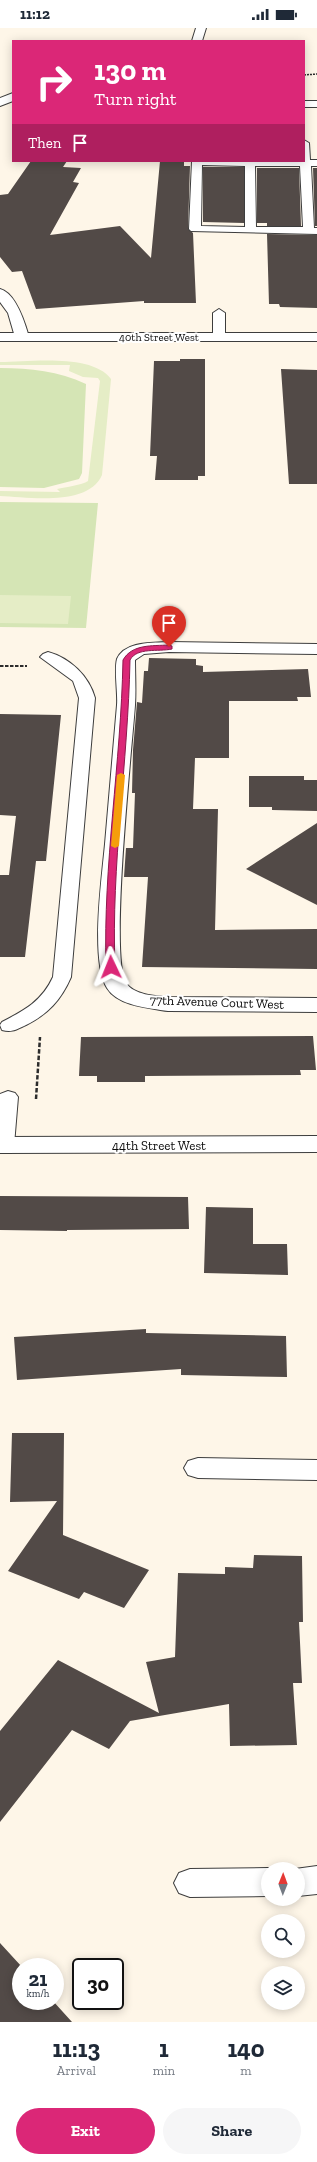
<!DOCTYPE html>
<style>
body{margin:0;font-family:"Zilla Slab",serif;background:#f6f6f7;color:#1f2937;height:100vh;display:flex;flex-direction:column;font-size:15px;white-space:nowrap}
*{box-sizing:border-box;margin:0}
p{font-size:13px;color:#747a83}
.icon{flex:none;width:22px;height:22px;fill:none;stroke:currentColor;stroke-width:2;stroke-linecap:round;stroke-linejoin:round}
.map{position:relative;height:1994px;overflow:hidden}
.panel{display:flex;flex-direction:column;background:#fff;flex:1}
.panel>*{flex:none}
.guide{position:absolute;left:12px;top:12px;width:293px;height:122px;border-radius:0px;box-shadow:0 2px 10px #0003;background:#db2777;color:#fff;overflow:hidden}
.needle{width:26px;rotate:1deg}
.buttons{position:absolute;left:261px;top:1834px;display:grid;gap:8px}
.buttons a{display:grid;place-items:center;width:44px;height:44px;border-radius:50%;background:#fff;box-shadow:0 2px 10px #0003;font-size:20px}
.speed{position:absolute;left:12px;top:1930px;display:flex;gap:8px;font-size:20px;font-weight:700;text-align:center}
.speed>*{display:grid;place-content:center;width:52px;height:52px;border-radius:50%;background:#fff;box-shadow:0 2px 10px #0003;line-height:1}
.speed small{font-size:10px;font-weight:400}
.speed .limit{border:2px solid #111;border-radius:6px;background:#fff;color:#111}
.pin{position:absolute;display:grid;place-items:center;width:34px;height:34px;color:#fff;margin:-41px -17px;border-radius:50% 50% 50% 0;rotate:-45deg;box-shadow:0 0 4px #0007}
.pin .icon{rotate:45deg}
.me{position:absolute;width:44px;margin:-22px;rotate:358deg;stroke-linejoin:round;filter:drop-shadow(0 0 3px #0008)}
.turn{display:flex;align-items:center;gap:14px;height:84px;padding:0 16px;font-size:18px}
.turn .icon{width:52px;height:52px;stroke-width:2.5}
.turn b{display:block;font-size:28px;line-height:34px}
.then{display:flex;align-items:center;height:38px;padding:0 16px;background:#0003;gap:8px;font-size:15px}
.eta{display:flex;justify-content:space-evenly;align-items:center;height:68px;text-align:center}
.eta b{font-size:24px;font-weight:800;line-height:28px}
.button{display:flex;gap:8px;margin-top:auto;padding:8px 16px}
.button a{flex:1;height:46px;border-radius:24px;background:#db2777;color:#fff;font-size:16px;font-weight:800;line-height:46px;text-align:center}
.button a+a{background:#f6f6f7;color:#1f2937}
.status{display:flex;justify-content:space-between;align-items:center;height:28px;padding:0 20px;background:#fff;direction:ltr}
.status svg{height:11px;fill:currentColor}
.map>svg:first-child{display:block}
</style>
<div class="status"><b>11:12</b><svg viewBox="0 0 49 12"><path d="M0 12V9h3v3zM5 12V6h3v6zM10 12V3h3v9zM15 12V0h3v12zM26 1h20v11H26zM47 4h2v5h-2z"/></svg></div>
<div class="map">
<svg width="317" height="1994" viewBox="0 0 317 1994">
<rect width="100%" height="100%" fill="#fef6e8"/>
<!-- green -->
<path fill="#d5e5b5" d="M 0,340 C 31,340 58,343 86,356 L 82,445 L 79,451 L 44,460 L 0,459 Z
M 0,474 L 98,475 L 86,600 L 0,599 Z"/>
<!-- pitch -->
<path fill="#e5edc6" d="M 0,334 C 29,334 92,325 111,351 L 102,447 C 88,479 28,469 0,468 L 0,463 L 60,464 L 57,461 C 66,459 82,457 88,453 L 100,353 L 98,350 L 83,349 L 69,343 L 70,337 L 0,337 Z
M 0,567 L 71,568 L 68,596 L 0,595 Z"/>
<!-- building -->
<path fill="#524a47" d="M 31,133 L 67,133 L 63,139 L 81,140 L 73,154 L 79,155 L 50,207 L 120,198 L 151,230 L 160,133 L 184,133 L 184,138 L 190,138 L 188,201 L 193,205 L 196,275 L 144,275 L 144,273 L 36,281 L 22,243 L 12,244 L 0,229 L 0,167 L 8,166 Z
M 203,139 L 244,139 L 244,195 L 203,194 Z
M 257,140 L 299,140 L 301,198 L 267,198 L 267,195 L 257,195 Z
M 313,140 L 317,140 L 317,198 L 315,198 Z
M 267,206 L 317,207 L 317,280 L 280,279 L 279,276 L 269,276 Z
M 180,331 L 205,331 L 205,448 L 198,448 L 198,452 L 155,452 L 157,428 L 150,428 L 154,333 L 180,333 Z
M 281,341 L 317,342 L 317,456 L 289,456 Z
M 149,630 L 196,631 L 196,637 L 203,638 L 203,644 L 308,641 L 311,669 L 297,669 L 298,673 L 229,673 L 229,730 L 195,730 L 193,781 L 218,781 L 215,902 L 317,901 L 317,941 L 142,939 L 148,849 L 124,849 L 126,820 L 133,820 L 135,765 L 132,765 L 133,722 L 137,674 L 142,675 L 144,643 L 148,643 Z
M 0,686 L 61,687 L 46,833 L 36,833 L 25,929 L 0,929 L 0,847 L 9,847 L 16,788 L 0,787 Z
M 249,748 L 304,748 L 304,752 L 317,752 L 317,783 L 272,782 L 272,779 L 249,779 Z
M 317,795 L 317,877 L 246,841 Z
M 313,1008 L 316,1042 L 300,1042 L 301,1047 L 145,1048 L 145,1054 L 97,1054 L 97,1048 L 79,1048 L 81,1009 Z
M 0,1168 L 188,1169 L 189,1201 L 67,1202 L 67,1203 L 0,1202 Z
M 206,1179 L 253,1180 L 253,1216 L 287,1216 L 288,1247 L 204,1245 Z
M 146,1301 L 146,1305 L 286,1308 L 287,1349 L 181,1347 L 181,1341 L 17,1352 L 14,1309 Z
M 12,1405 L 64,1405 L 63,1507 L 149,1542 L 124,1580 L 84,1564 L 79,1571 L 8,1543 L 57,1473 L 10,1474 Z
M 254,1527 L 302,1528 L 303,1594 L 299,1594 L 302,1655 L 293,1655 L 297,1717 L 230,1718 L 229,1676 L 130,1693 L 109,1721 L 72,1702 L 0,1794 L 0,1703 L 58,1632 L 159,1685 L 146,1634 L 175,1629 L 178,1545 L 225,1546 L 225,1539 L 253,1540 Z
M 0,1915 L 22,1939 L 21,1973 L 53,1973 L 72,1994 L 0,1994 Z"/>
<g fill="none" stroke-linecap="round" stroke-linejoin="round">
<!-- service casing -->
<g stroke="#3d3d3d" stroke-width="2">
<path id="service" d="M 304,73 L 317,73 L 317,79 L 304,79 Z
M 304,112 L 309,115 L 310,132 L 317,132 L 317,138 L 311,138 L 314,200 L 317,200 L 317,206 L 191,203 L 189,201 L 192,133 L 304,133 ZM 202,137 L 245,138 L 245,199 L 201,198 ZM 255,138 L 300,138 L 303,199 L 256,199 Z
M 219,281 L 225,285 L 225,309 L 219,313 L 213,309 L 213,285 Z
M 48,624 C 70,630 89,648 95,670 L 71,949 C 61,972 48,986 26,997 C 17,1001 12,1005 2,1002 L 0,997 L 2,994 C 25,982 42,973 53,949 L 79,670 L 73,653 L 40,629 L 43,626 Z
M 8,1063 L 15,1065 L 18,1069 L 14,1117 L 11,1122 L 0,1123 L 0,1066 Z"/>
</g>
<!-- minor casing -->
<g stroke="#3d3d3d" stroke-width="2">
<path id="minor" d="M 196,0 L 206,0 L 202,13 L 192,13 Z
M 13,65 L 13,73 L 0,78 L 0,70 Z
M 0,261 C 16,265 25,295 29,309 L 27,312 L 22,313 L 15,309 L 8,285 L 0,274 Z
M 169,614 L 317,616 L 317,626 L 169,624 L 144,626 L 135,632 C 135,647 136,662 135,677 C 132,720 109,931 126,955 C 134,967 155,968 168,969 L 317,970 L 317,984 L 168,983 C 149,980 118,978 107,960 C 90,933 102,849 105,816 C 109,770 113,723 117,677 C 118,665 114,642 117,631 C 125,613 153,615 169,614 Z
M 198,1430 L 317,1432 L 317,1452 L 198,1450 L 188,1447 L 184,1440 L 188,1433 Z
M 317,1838 L 317,1866 L 298,1868 L 298,1841 L 295,1841 Z
M 268,1840 L 271,1841 L 268,1841 L 268,1868 L 190,1869 L 179,1865 L 174,1855 L 179,1845 L 190,1841 Z"/>
</g>
<!-- tertiary casing -->
<g stroke="#3d3d3d" stroke-width="2">
<path id="tertiary" d="M 0,305 L 317,305 L 317,313 L 0,313 Z
M 317,1108 L 317,1124 L 0,1125 L 0,1109 Z"/>
</g>
<!-- path-far2 -->
<path stroke="#2c2c2c" stroke-width="1.5" stroke-dasharray="2 1" stroke-linecap="butt" d="M 304,47 L 317,46"/>
<!-- path-far1 -->
<path stroke="#2c2c2c" stroke-width="2" stroke-dasharray="3.5 1.5" stroke-linecap="butt" d="M 0,638 L 27,638"/>
<!-- path -->
<path stroke="#2c2c2c" stroke-width="2.5" stroke-dasharray="4.5 2" stroke-linecap="butt" d="M 36,1071 L 40,1009"/>
<!-- service -->
<use href="#service" fill="#fff" fill-rule="evenodd"/>
<!-- minor -->
<use href="#minor" fill="#fff" fill-rule="evenodd"/>
<!-- tertiary -->
<use href="#tertiary" fill="#fff" fill-rule="evenodd"/>
</g>
<!-- route -->
<path fill="#db2777" stroke="#8e194d" d="M 169,617 L 172,618 L 172,621 C 158,624 137,619 130,632 C 128,735 111,837 115,939 L 111,941 L 106,939 C 103,837 121,735 123,632 C 132,616 152,618 169,617 Z"/>
<!-- slow -->
<path fill="#f59e0b" d="M 121,745 L 125,747 L 119,818 L 115,820 L 111,818 L 117,747 Z"/>
<g text-anchor="middle" dominant-baseline="central" stroke-width="4" stroke-linejoin="round" paint-order="stroke">
<!-- far-street labels -->
<g font-size="11" fill="#0a0a0a" stroke="#fff">
<text x="159" y="309">40th Street West</text>
</g>
<!-- street labels -->
<g font-size="13" fill="#0a0a0a" stroke="#fff">
<text transform="translate(217 974) rotate(2)">77th Avenue Court West</text>
<text x="159" y="1117">44th Street West</text>
</g>
</g>
</svg>
<div class="buttons">
<a><svg class="needle" viewBox="-14 -14 28 28"><path d="M0-13l5 13h-10z" fill="#e53935"/><path d="M0 13l5-13h-10z" fill="#747a83"/></svg></a>
<a><svg class="icon" aria-label="search" viewBox="0 0 24 24"><circle cx="10" cy="10" r="6"/><path d="M15 15l6 6"/></svg></a>
<a><svg class="icon" aria-label="layers" viewBox="0 0 24 24"><path d="M12 4l9 5-9 5-9-5zM3 14l9 5 9-5"/></svg></a>
</div>
<div class="speed"><div>21<small>km/h</small></div><div class="limit">30</div></div>
<div class="pin" style="left:169px;top:619px;background:#d93025"><svg class="icon" aria-label="arrive" viewBox="0 0 24 24"><path d="M6 21V4h12l-3 4 3 4H6"/></svg></div>
<svg class="me" style="left:111px;top:939px" viewBox="-20 -20 40 40"><path d="M0-17L14 15 0 8-14 15z" fill="#db2777" stroke="#fff" stroke-width="4"/></svg>
<div class="guide">
<div class="turn"><svg class="icon" aria-label="right" viewBox="0 0 24 24"><path d="M7 20v-9h11M14 6l5 5-5 5"/></svg><div><b>130 m</b>Turn right</div></div>
<div class="then">Then<svg class="icon" aria-label="arrive" viewBox="0 0 24 24"><path d="M6 21V4h12l-3 4 3 4H6"/></svg></div>
</div>
</div>
<section class="panel">
<div class="eta">
<div><b>11:13</b><p>Arrival</p></div>
<div><b>1</b><p>min</p></div>
<div><b>140</b><p>m</p></div>
</div>
<div class="button"><a>Exit</a><a>Share</a></div>
</section>
